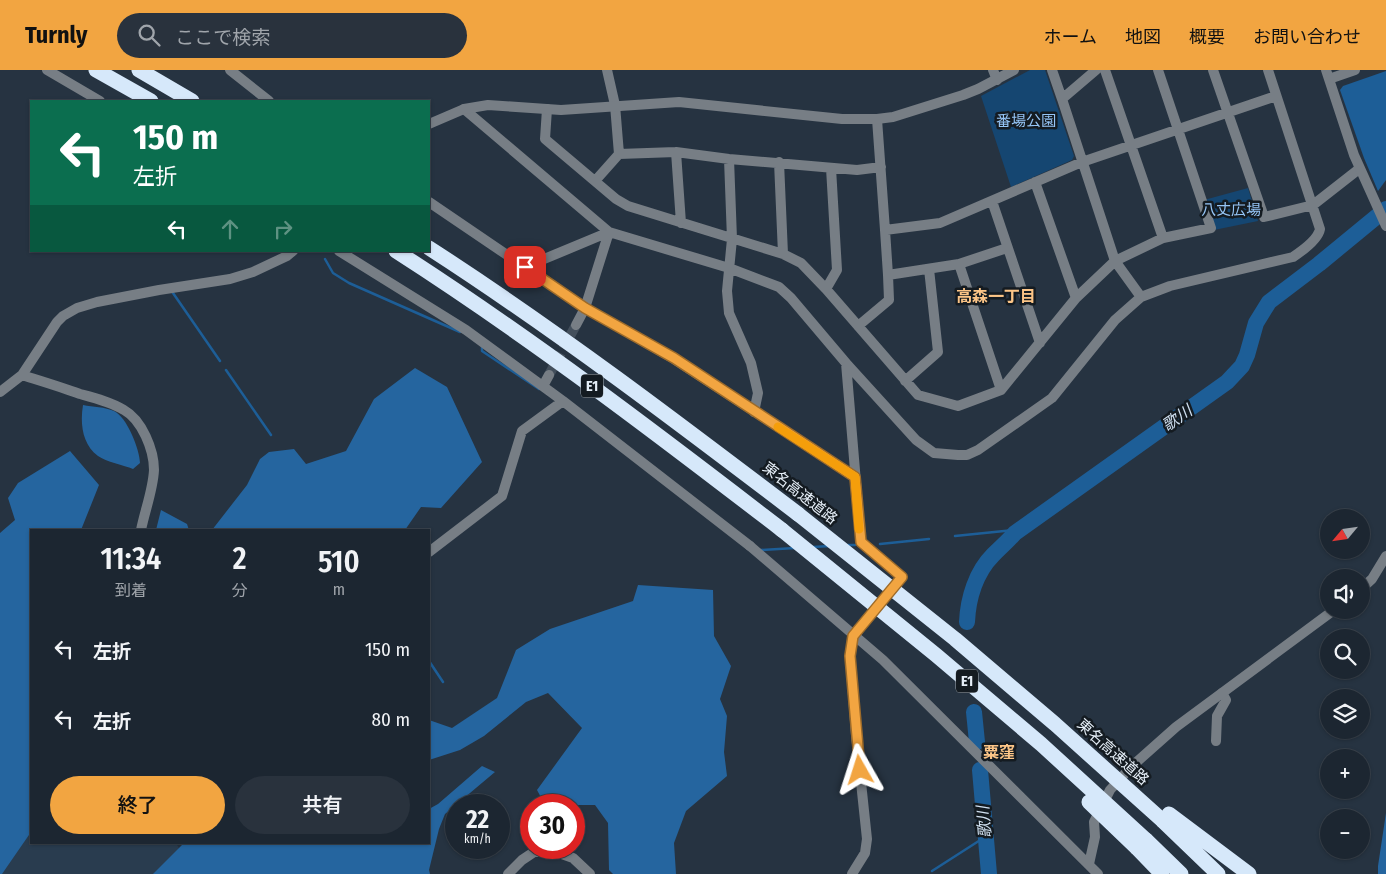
<!DOCTYPE html>
<html lang="ja">
<meta charset="utf-8">
<style>
body{margin:0;font-family:"Fira Sans Condensed","Noto Sans JP",sans-serif;background:#29323d;color:#f1f3f6;height:100vh;display:flex;flex-direction:column;font-size:19px;white-space:nowrap}
*{box-sizing:border-box;margin:0}
p{font-size:16px;color:#a0a5ab}
.icon{flex:none;width:28px;height:28px;fill:none;stroke:currentColor;stroke-width:2;stroke-linecap:round;stroke-linejoin:round}
.map{position:relative;flex:1;overflow:hidden}
.sheet{position:absolute;left:30px;top:459px;width:400px;height:315px;display:flex;flex-direction:column;background:#1c2631;border-radius:0px;box-shadow:0 1px 4px #0004,0 0 0 1px #3a434d}
.sheet>*{flex:none}
.hud{position:absolute;left:30px;top:30px;width:400px;height:152px;border-radius:0px;box-shadow:0 1px 4px #0004,0 0 0 1px #3a434d;background:#0b6e4f;color:#fff;overflow:hidden}
.needle{width:32px;rotate:241deg}
.fabs{position:absolute;left:1320px;top:439px;display:grid;gap:10px}
.fabs a{display:grid;place-items:center;width:50px;height:50px;border-radius:50%;background:#1c2631;box-shadow:0 1px 4px #0004,0 0 0 1px #3a434d;font-size:25px}
.speed{position:absolute;left:445px;top:724px;display:flex;gap:10px;font-size:25px;font-weight:700;text-align:center}
.speed>*{display:grid;place-content:center;width:65px;height:65px;border-radius:50%;background:#1c2631;box-shadow:0 1px 4px #0004,0 0 0 1px #3a434d;line-height:1}
.speed small{font-size:12px;font-weight:400}
.speed .limit{border:8px solid #d22;background:#fff;color:#111}
.pin{position:absolute;display:grid;place-items:center;width:42px;height:42px;color:#fff;margin:-21px;border-radius:10px;box-shadow:0 2px 8px #0006}
.me{position:absolute;width:55px;margin:-28px;rotate:354deg;stroke-linejoin:round;filter:drop-shadow(0 0 4px #0008)}
.turn{display:flex;align-items:center;gap:18px;height:105px;padding:0 20px;font-size:22px}
.turn .icon{width:65px;height:65px;stroke-width:2.5}
.turn b{display:block;font-size:35px;line-height:42px}
.lanes{display:flex;align-items:center;height:48px;padding:0 20px;background:#0003;justify-content:center;gap:25px;direction:ltr}
.lanes .off{opacity:.35}
.eta{display:flex;justify-content:space-evenly;align-items:center;height:85px;text-align:center}
.eta b{font-size:30px;font-weight:600;line-height:35px}
.button{display:flex;gap:10px;margin-top:auto;padding:10px 20px}
.button a{flex:1;height:58px;border-radius:30px;background:#f2a541;color:#111;font-size:20px;font-weight:600;line-height:58px;text-align:center}
.button a+a{background:#29323d;color:#f1f3f6}
ul{padding:0;list-style:none}
li{display:flex;align-items:center;gap:15px;height:70px;padding:0 20px}
li div{flex:1}
li b{display:block;font-size:19px}
li em{font-style:normal}
header{display:flex;align-items:center;gap:30px;box-sizing:border-box;height:70px;padding:0 25px;background:#f2a541;color:#111}
header strong{font-size:24px}
nav{display:flex;gap:28px;margin-inline-start:auto;font-size:18px}
.search{width:350px;height:45px;background:#29323d;display:flex;align-items:center;gap:12px;box-sizing:border-box;padding:0 18px;border-radius:28px;color:#a0a5ab;font-size:19px}
.map>svg:first-child{display:block}
</style>
<header>
<strong>Turnly</strong>
<div class="search"><svg class="icon" aria-label="search" viewBox="0 0 24 24"><circle cx="10" cy="10" r="6"/><path d="M15 15l6 6"/></svg>ここで検索</div>
<nav><a>ホーム</a><a>地図</a><a>概要</a><a>お問い合わせ</a></nav>
</header>
<div class="map">
<svg width="1386" height="804" viewBox="0 0 1386 804">
<rect width="100%" height="100%" fill="#263341"/>
<!-- built -->
<path fill="#293c4f" d="M 31,668 L 31,772 L 176,773 L 194,804 L 0,804 Z"/>
<!-- green -->
<path fill="#154671" d="M 1030,0 L 1045,0 L 1074,86 L 1072,90 L 1011,117 L 981,26 Z
M 1248,118 L 1258,151 L 1214,160 L 1204,130 Z"/>
<!-- forest -->
<path fill="#25659f" d="M 415,298 L 447,317 L 482,392 L 441,438 L 421,437 L 405,460 L 212,460 L 247,415 L 260,389 L 269,382 L 294,379 L 306,394 L 346,381 L 374,329 Z
M 83,335 C 93,337 105,337 114,341 C 127,347 140,380 140,393 L 133,399 C 124,395 106,392 98,386 C 82,374 80,353 83,335 Z
M 70,381 L 99,415 L 81,460 L 31,460 L 31,762 L 2,804 L 0,804 L 0,463 L 15,450 L 8,428 L 18,413 Z
M 161,440 L 187,454 L 189,460 L 156,460 Z
M 638,515 L 713,520 L 714,566 L 731,596 L 720,629 L 727,646 L 724,682 L 727,706 L 686,741 L 674,773 L 676,804 L 613,804 L 609,800 L 608,753 L 595,735 L 545,735 L 537,720 L 582,658 L 548,623 L 526,632 L 484,666 L 460,680 L 429,690 L 429,650 L 452,658 L 497,628 L 516,580 L 550,559 L 633,531 Z
M 482,696 L 495,702 L 445,744 L 439,759 L 429,800 L 430,804 L 153,804 L 184,773 L 429,772 L 429,739 L 438,734 Z
M 1386,743 L 1386,804 L 1378,804 L 1378,796 Z"/>
<!-- water -->
<path fill="#1d5e97" d="M 1386,1 L 1386,110 L 1378,121 L 1364,88 L 1340,20 L 1343,16 Z"/>
<g fill="none" stroke-linecap="round" stroke-linejoin="round">
<!-- stream -->
<path stroke="#1d5e97" stroke-width="2.5" d="M 325,189 L 333,203 L 349,213 L 460,262
M 173,223 L 220,291
M 482,275 L 482,281 L 539,319
M 226,300 L 271,365
M 955,466 L 1014,460 L 1015,463
M 880,474 L 929,469
M 848,475 L 855,475
M 813,477 L 830,476
M 761,480 L 795,478
M 429,591 L 443,612
M 932,801 L 985,767"/>
<!-- river -->
<path stroke="#1d5e97" stroke-width="16" d="M 967,552 C 968,528 976,502 993,485 C 1001,477 1008,471 1015,463 L 1227,312 L 1242,296 L 1247,285 L 1256,253 L 1269,232 L 1319,194 L 1386,139
M 974,642 L 977,672
M 980,700 L 989,804"/>
<!-- minor-tunnel -->
<path stroke="#434f5c" stroke-width="10" stroke-dasharray="10 5" stroke-linecap="butt" d="M 549,305 L 576,255"/>
<!-- minor -->
<path stroke="#777e85" stroke-width="10" d="M 47,0 L 100,31
M 230,0 L 269,31
M 993,0 L 997,10
M 1052,0 L 1062,29
M 1096,0 L 1062,29 L 1115,191 L 1163,168 L 1211,158 L 1158,0
M 1105,0 L 1163,168
M 1213,0 L 1264,147 L 1313,135 L 1359,99
M 464,39 L 609,162 L 729,198 L 779,217 L 791,228 L 846,293 L 861,472 L 902,507 L 853,566 L 850,586 L 856,665 L 867,769 L 865,783 L 852,804
M 547,39 L 545,69 L 616,129 L 628,136 L 783,184 L 801,193 L 826,219 L 918,325 L 958,336 L 1001,320 L 1076,228 L 1115,191 L 1141,227
M 877,49 L 885,160 L 940,153 L 1082,92 L 1276,26
M 676,82 L 681,153
M 619,84 L 676,82 L 729,89 L 857,100 L 881,97
M 729,89 L 732,169 L 727,221 L 729,243 L 751,293 L 758,323 L 754,342
M 779,92 L 783,184
M 595,111 L 619,84 L 615,35 L 607,0
M 1035,112 L 1076,228
M 992,131 L 1040,273
M 429,132 L 585,238 L 674,289 L 855,407
M 885,160 L 888,205
M 339,181 L 466,260 L 563,331 L 750,476
M 959,194 L 1001,320
M 525,197 L 609,162
M 826,219 L 837,200 L 831,98
M 576,255 L 585,238 L 609,162
M 858,256 L 889,230 L 888,205 L 959,194 L 1007,178
M 846,293 L 916,370 L 934,383 L 958,385 L 967,385 L 978,380 L 1052,328 L 1115,250 L 1141,227 L 1170,216 L 1293,187 C 1302,181 1318,170 1320,159 L 1268,0
M 22,305 C 41,311 61,317 80,324 C 95,328 111,332 124,340 C 142,350 154,380 154,400 C 153,420 145,440 141,460
M 905,311 L 938,282 L 929,199
M 543,316 L 549,305
M 0,322 L 22,305 L 57,252 L 63,246 L 77,238 L 97,232 L 159,220 L 230,209 L 253,202 L 287,186 L 293,181
M 429,482 L 502,426 L 522,361 L 563,331
M 1216,671 L 1217,646 L 1226,630 L 1222,623
M 508,804 L 522,790 L 534,782 L 556,782 L 573,788 L 590,804"/>
<!-- tertiary -->
<path stroke="#777e85" stroke-width="10" d="M 1326,0 L 1354,85 L 1386,156
M 1329,9 L 1355,0
M 429,54 L 464,39 L 488,35 L 561,40 L 679,32 L 842,49 L 877,49 L 893,47 L 963,25 L 978,19 L 1014,0
M 750,476 L 883,590 L 1098,804
M 1361,519 L 1372,509 L 1386,486
M 1089,794 L 1095,767 L 1094,752 L 1110,720 L 1131,697 L 1176,657 L 1334,540"/>
<!-- motorway -->
<path stroke="#d6e8fa" stroke-width="15" d="M 96,0 L 151,31
M 139,0 L 192,31
M 429,178 C 556,260 677,352 798,444
M 396,181 C 530,267 656,363 782,460
M 1169,744 L 1249,804
M 1163,751 L 1218,804
M 1146,770 L 1181,804
M 1137,778 L 1162,804"/>
<!-- motorway-bridge -->
<path stroke="#d6e8fa" stroke-width="15" d="M 798,444 L 955,569 L 1055,654 L 1163,751
M 782,460 L 936,585 L 1041,674 L 1146,770
M 1089,732 L 1137,778"/>
</g>
<g fill="none" stroke-linecap="round" stroke-linejoin="round">
<!-- route casing -->
<g stroke="#9d6b2a" stroke-width="12">
<path id="route" d="M 525,197 L 585,238 L 674,288 L 855,407 L 861,472 L 902,507 L 853,566 L 850,586 L 860,700"/>
</g>
<!-- route -->
<use href="#route" stroke="#f2a541" stroke-width="9"/>
<!-- slow -->
<path stroke="#f59e0b" stroke-width="9" d="M 778,357 L 855,407 L 859,459"/>
</g>
<g text-anchor="middle" dominant-baseline="central" stroke-width="5" stroke-linejoin="round" paint-order="stroke">
<!-- shield labels -->
<g fill="#141b21" stroke="#a6afb7" stroke-width="1">
<rect x="581" y="304.5" width="22" height="23" rx="4"/>
<rect x="956" y="599.5" width="22" height="23" rx="4"/>
</g>
<g font-size="14" font-weight="bold" fill="#e5eef7">
<text x="592" y="316">E1</text>
<text x="967" y="611">E1</text>
</g>
<!-- park labels -->
<g font-size="15" fill="#95c5f6" stroke="#141b21">
<text x="1026" y="51">番場公園</text>
<text x="1231" y="140">八丈広場</text>
</g>
<!-- street labels -->
<g font-size="15" fill="#e5eef7" stroke="#141b21">
<text transform="translate(800 423) rotate(38)">東名高速道路</text>
<text transform="translate(1113 682) rotate(42)">東名高速道路</text>
</g>
<!-- neighbourhood labels -->
<g font-size="16" font-weight="bold" fill="#fcc587" stroke="#141b21">
<text x="996" y="226">高森一丁目</text>
<text x="999" y="682">粟窪</text>
</g>
<!-- water labels -->
<g font-size="16" font-style="italic" fill="#d1e1f1" stroke="#141b21">
<text transform="translate(1177 348) rotate(-35)">歌川</text>
<text transform="translate(984 752) rotate(-95)">歌川</text>
</g>
</g>
</svg>
<div class="fabs">
<a><svg class="needle" viewBox="-14 -14 28 28"><path d="M0-13l5 13h-10z" fill="#e53935"/><path d="M0 13l5-13h-10z" fill="#a0a5ab"/></svg></a>
<a><svg class="icon" aria-label="sound" viewBox="0 0 24 24"><path d="M4 9h4l5-4v14l-5-4H4zM17 9q2 3 0 6"/></svg></a>
<a><svg class="icon" aria-label="search" viewBox="0 0 24 24"><circle cx="10" cy="10" r="6"/><path d="M15 15l6 6"/></svg></a>
<a><svg class="icon" aria-label="layers" viewBox="0 0 24 24"><path d="M12 4l9 5-9 5-9-5zM3 14l9 5 9-5"/></svg></a>
<a>+</a>
<a>−</a>
</div>
<div class="speed"><div>22<small>km/h</small></div><div class="limit">30</div></div>
<div class="pin" style="left:525px;top:197px;background:#d93025"><svg class="icon" aria-label="arrive" viewBox="0 0 24 24"><path d="M6 21V4h12l-3 4 3 4H6"/></svg></div>
<svg class="me" style="left:860px;top:700px" viewBox="-20 -20 40 40"><path d="M0-17L14 15 0 8-14 15z" fill="#f2a541" stroke="#fff" stroke-width="4"/></svg>
<div class="hud">
<div class="turn"><svg class="icon" aria-label="left" viewBox="0 0 24 24"><path d="M17 20v-9H6M10 6l-5 5 5 5"/></svg><div><b>150 m</b>左折</div></div>
<div class="lanes"><svg class="icon" aria-label="left" viewBox="0 0 24 24"><path d="M17 20v-9H6M10 6l-5 5 5 5"/></svg><svg class="icon off" aria-label="ahead" viewBox="0 0 24 24"><path d="M12 20V5M6 11l6-6 6 6"/></svg><svg class="icon off" aria-label="right" viewBox="0 0 24 24"><path d="M7 20v-9h11M14 6l5 5-5 5"/></svg></div>
</div>
<section class="sheet">
<div class="eta">
<div><b>11:34</b><p>到着</p></div>
<div><b>2</b><p>分</p></div>
<div><b>510</b><p>m</p></div>
</div>
<ul>
<li><svg class="icon" aria-label="left" viewBox="0 0 24 24"><path d="M17 20v-9H6M10 6l-5 5 5 5"/></svg><div><b>左折</b></div><em>150 m</em></li>
<li><svg class="icon" aria-label="left" viewBox="0 0 24 24"><path d="M17 20v-9H6M10 6l-5 5 5 5"/></svg><div><b>左折</b></div><em>80 m</em></li>
</ul>
<div class="button"><a>終了</a><a>共有</a></div>
</section>
</div>
